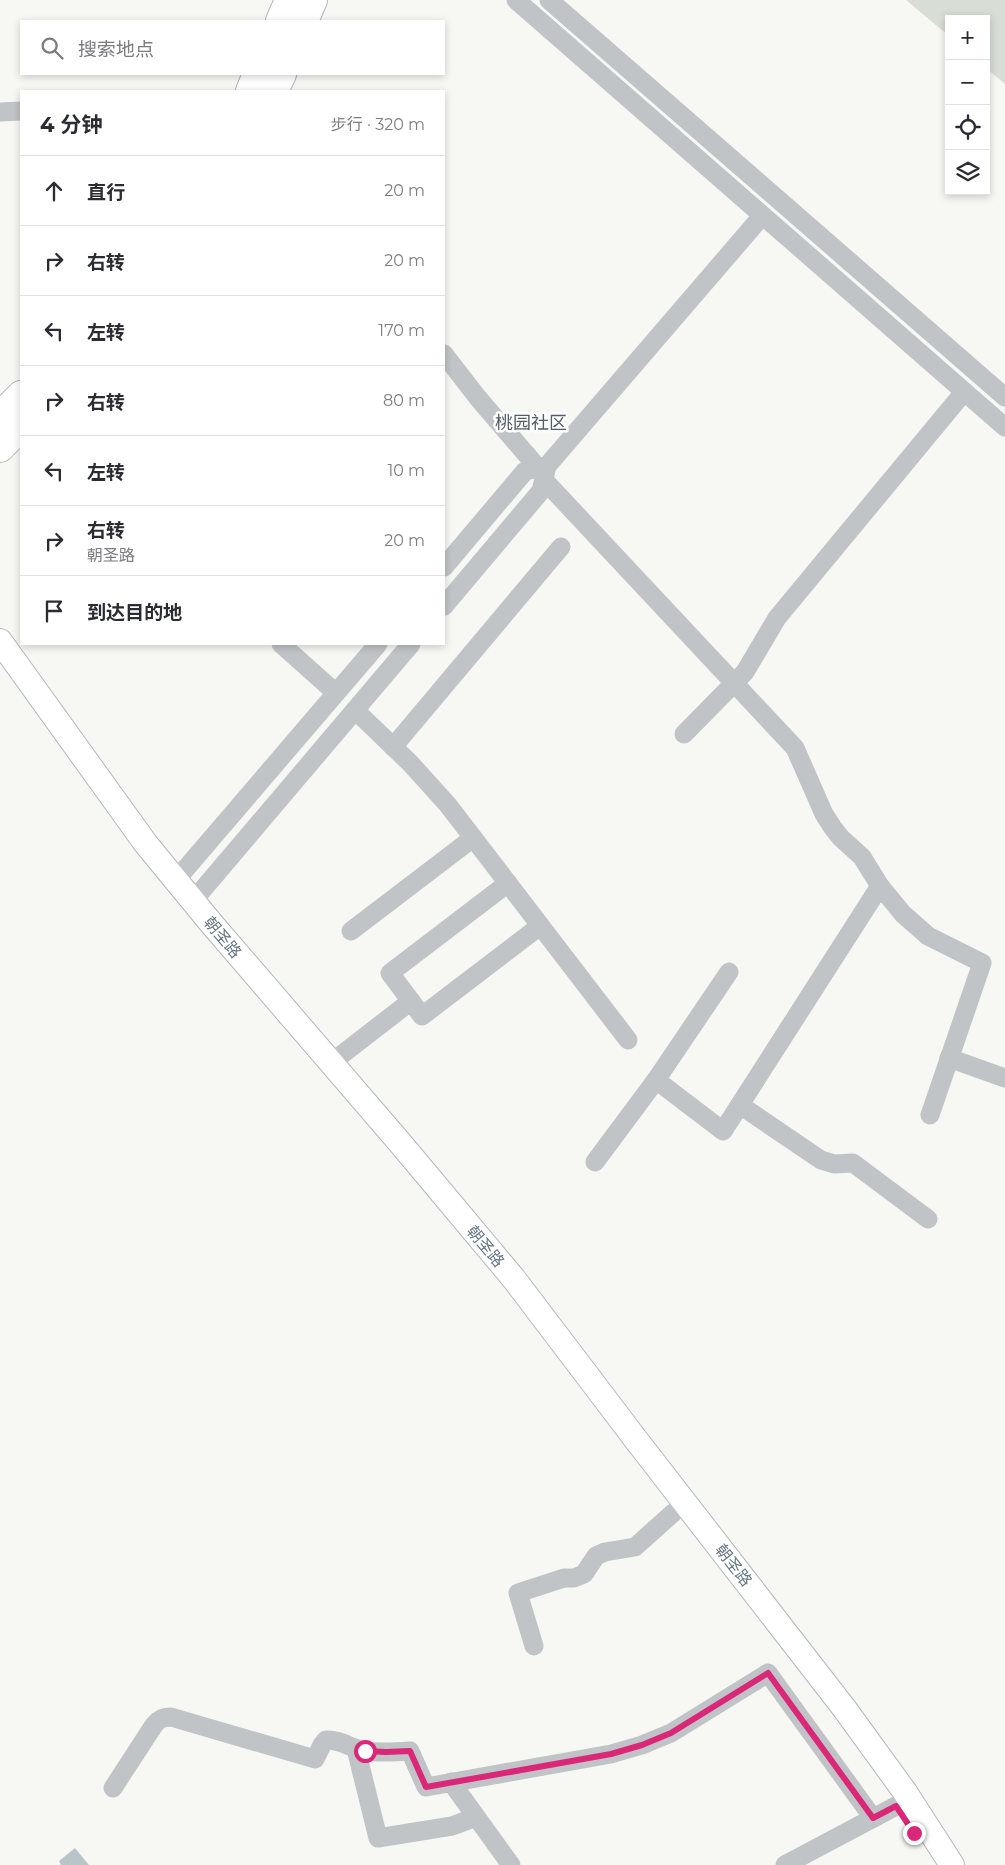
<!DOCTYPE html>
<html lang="zh">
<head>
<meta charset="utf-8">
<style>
	body { margin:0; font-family:Montserrat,"Noto Sans SC",sans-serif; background:#f2f2f3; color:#2b2b33 }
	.controls { position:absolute; right:15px; top:15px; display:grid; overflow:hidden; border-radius:0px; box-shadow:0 2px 8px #0003 }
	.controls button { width:45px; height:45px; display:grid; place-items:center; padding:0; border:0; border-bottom:1px solid #e1e1e2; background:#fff; color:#2b2b33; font:25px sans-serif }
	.stop { position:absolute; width:15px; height:15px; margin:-11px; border:4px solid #db2777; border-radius:50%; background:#fff }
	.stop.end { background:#db2777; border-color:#fff; box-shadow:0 1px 5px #0008 }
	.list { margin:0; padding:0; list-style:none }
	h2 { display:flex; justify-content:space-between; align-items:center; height:65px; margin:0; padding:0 20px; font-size:21px }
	h2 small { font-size:16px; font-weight:400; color:#7c7c81 }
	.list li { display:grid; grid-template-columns:32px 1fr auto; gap:15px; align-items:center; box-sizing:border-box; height:70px; padding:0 20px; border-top:1px solid #e1e1e2 }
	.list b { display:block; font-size:19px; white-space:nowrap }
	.list p { margin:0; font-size:16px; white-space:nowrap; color:#7c7c81 }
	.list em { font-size:16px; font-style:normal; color:#7c7c81 }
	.icon { flex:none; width:28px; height:28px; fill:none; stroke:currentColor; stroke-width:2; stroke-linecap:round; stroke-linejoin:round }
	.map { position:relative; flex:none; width:1005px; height:1865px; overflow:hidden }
	.search { position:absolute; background:#fff; box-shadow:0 2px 8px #0003; left:20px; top:20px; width:425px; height:55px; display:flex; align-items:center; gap:12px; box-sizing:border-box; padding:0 18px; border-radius:0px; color:#7c7c81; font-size:19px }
	.panel { position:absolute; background:#fff; box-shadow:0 2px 8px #0003; left:20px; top:90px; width:425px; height:555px; border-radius:0px }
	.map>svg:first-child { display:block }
	.green { fill:#d8ddd5 }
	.water { fill:#b9c4c8 }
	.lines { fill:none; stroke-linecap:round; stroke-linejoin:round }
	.major-casing { stroke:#b3b8bb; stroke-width:26 }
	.highway-casing { stroke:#b3b7ba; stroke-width:30 }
	.minor { stroke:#c0c4c7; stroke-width:19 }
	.major { stroke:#fff; stroke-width:24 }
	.highway { stroke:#fff; stroke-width:28 }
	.route { stroke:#db2777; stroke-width:6 }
	.labels { text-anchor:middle; stroke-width:5; stroke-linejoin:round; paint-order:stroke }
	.street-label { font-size:16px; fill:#667784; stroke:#fff }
	.neighbourhood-label { font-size:18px; fill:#546069; stroke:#fff }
</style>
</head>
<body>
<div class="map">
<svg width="1005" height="1865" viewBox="0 0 1005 1865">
	<rect width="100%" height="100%" fill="#f7f7f4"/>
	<polygon class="green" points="906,0 1005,0 1005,84 986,68 986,19 949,19 949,36"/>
	<polygon class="water" points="75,1848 89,1865 61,1865 59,1861"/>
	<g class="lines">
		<defs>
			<polyline id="major" points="0,641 146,844 211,923 401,1144 514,1279 637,1441 844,1708 905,1792 952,1865"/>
			<g id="highway">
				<polyline points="280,21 289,0"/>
				<polyline points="304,21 313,0"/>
				<polyline points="250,91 257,74"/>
				<polyline points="274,91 282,74"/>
				<polyline points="0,416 21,395"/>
				<polyline points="0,448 21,427"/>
			</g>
		</defs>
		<use href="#major" class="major-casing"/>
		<use href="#highway" class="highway-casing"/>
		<g class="minor">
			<polyline points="516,0 1005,427"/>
			<polyline points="549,0 1005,397"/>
			<polyline points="0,112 21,111"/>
			<polyline points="444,354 478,398 538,468"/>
			<polyline points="544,480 795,748 824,814 833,828 841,838 862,857 880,886 903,914 928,936 982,963 930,1115"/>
			<polyline points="444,567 525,471 547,466"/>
			<polyline points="444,606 541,491 547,466 762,216"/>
			<polyline points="281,644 336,693"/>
			<polyline points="355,710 410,763 448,805 628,1040"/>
			<polyline points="684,734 745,672 777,618 964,392"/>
			<polyline points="393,747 561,547"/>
			<polyline points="176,880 378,644"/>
			<polyline points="508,883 390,973 422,1016 540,926"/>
			<polyline points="193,901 411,644"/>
			<polyline points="351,931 473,838"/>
			<polyline points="949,1058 1005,1078"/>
			<polyline points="331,1063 411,1001"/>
			<polyline points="656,1080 723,1131 880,886"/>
			<polyline points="740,1105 821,1160 834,1164 853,1163 928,1219"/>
			<polyline points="595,1162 656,1080 729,972"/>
			<polyline points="534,1646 518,1593 564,1578 574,1578 584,1574 596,1556 605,1552 635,1547 673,1513"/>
			<polyline points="356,1749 378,1838 452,1826 476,1817"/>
			<polyline points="451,1782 511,1865"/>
			<path d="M 113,1788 L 154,1725 C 159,1719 163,1717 171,1717 L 315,1759 L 322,1745 L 326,1740 C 340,1739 352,1749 365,1751 C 380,1753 395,1752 410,1751 L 426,1787 L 611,1754 L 642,1745 L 671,1733 L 768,1673 L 873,1818"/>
			<polyline points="785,1865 896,1806"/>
		</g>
		<use href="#major" class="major"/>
		<use href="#highway" class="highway"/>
	</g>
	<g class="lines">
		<polyline class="route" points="365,1751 386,1752 410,1751 426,1787 611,1754 642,1745 671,1733 768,1673 873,1818 896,1806 914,1833"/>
	</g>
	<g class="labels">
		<g class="street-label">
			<text transform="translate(223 937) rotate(50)" y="6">朝圣路</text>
			<text transform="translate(486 1246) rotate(50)" y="6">朝圣路</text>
			<text transform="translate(734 1565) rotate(52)" y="6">朝圣路</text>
		</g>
		<g class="neighbourhood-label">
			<text x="531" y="429">桃园社区</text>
		</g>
	</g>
</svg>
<div class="controls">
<button>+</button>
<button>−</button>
<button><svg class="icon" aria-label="locate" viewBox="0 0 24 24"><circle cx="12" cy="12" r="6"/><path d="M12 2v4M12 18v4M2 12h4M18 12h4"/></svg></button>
<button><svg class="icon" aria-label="layers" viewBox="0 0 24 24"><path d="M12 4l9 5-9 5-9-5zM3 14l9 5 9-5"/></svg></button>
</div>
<div class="stop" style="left:365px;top:1751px"></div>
<div class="stop end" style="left:914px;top:1833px"></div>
<div class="search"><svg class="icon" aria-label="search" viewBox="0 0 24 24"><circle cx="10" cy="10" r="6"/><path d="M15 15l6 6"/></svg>搜索地点</div>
<section class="panel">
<h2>4 分钟<small>步行 · 320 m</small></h2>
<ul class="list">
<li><svg class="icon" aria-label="ahead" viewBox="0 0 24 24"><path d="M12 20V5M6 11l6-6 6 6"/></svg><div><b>直行</b></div><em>20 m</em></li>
<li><svg class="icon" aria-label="right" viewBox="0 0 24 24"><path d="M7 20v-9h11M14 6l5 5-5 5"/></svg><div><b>右转</b></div><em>20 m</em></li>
<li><svg class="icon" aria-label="left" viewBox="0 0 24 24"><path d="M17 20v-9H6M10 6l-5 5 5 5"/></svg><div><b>左转</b></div><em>170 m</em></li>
<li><svg class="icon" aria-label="right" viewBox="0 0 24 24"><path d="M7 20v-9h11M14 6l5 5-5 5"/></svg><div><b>右转</b></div><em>80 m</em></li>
<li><svg class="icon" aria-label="left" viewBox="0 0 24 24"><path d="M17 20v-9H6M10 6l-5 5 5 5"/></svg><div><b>左转</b></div><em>10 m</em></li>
<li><svg class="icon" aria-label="right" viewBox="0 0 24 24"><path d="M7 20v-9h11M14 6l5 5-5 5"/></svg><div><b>右转</b><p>朝圣路</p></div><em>20 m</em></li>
<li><svg class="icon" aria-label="arrive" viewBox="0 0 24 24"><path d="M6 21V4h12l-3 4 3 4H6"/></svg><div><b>到达目的地</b></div></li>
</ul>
</section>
</div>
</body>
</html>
